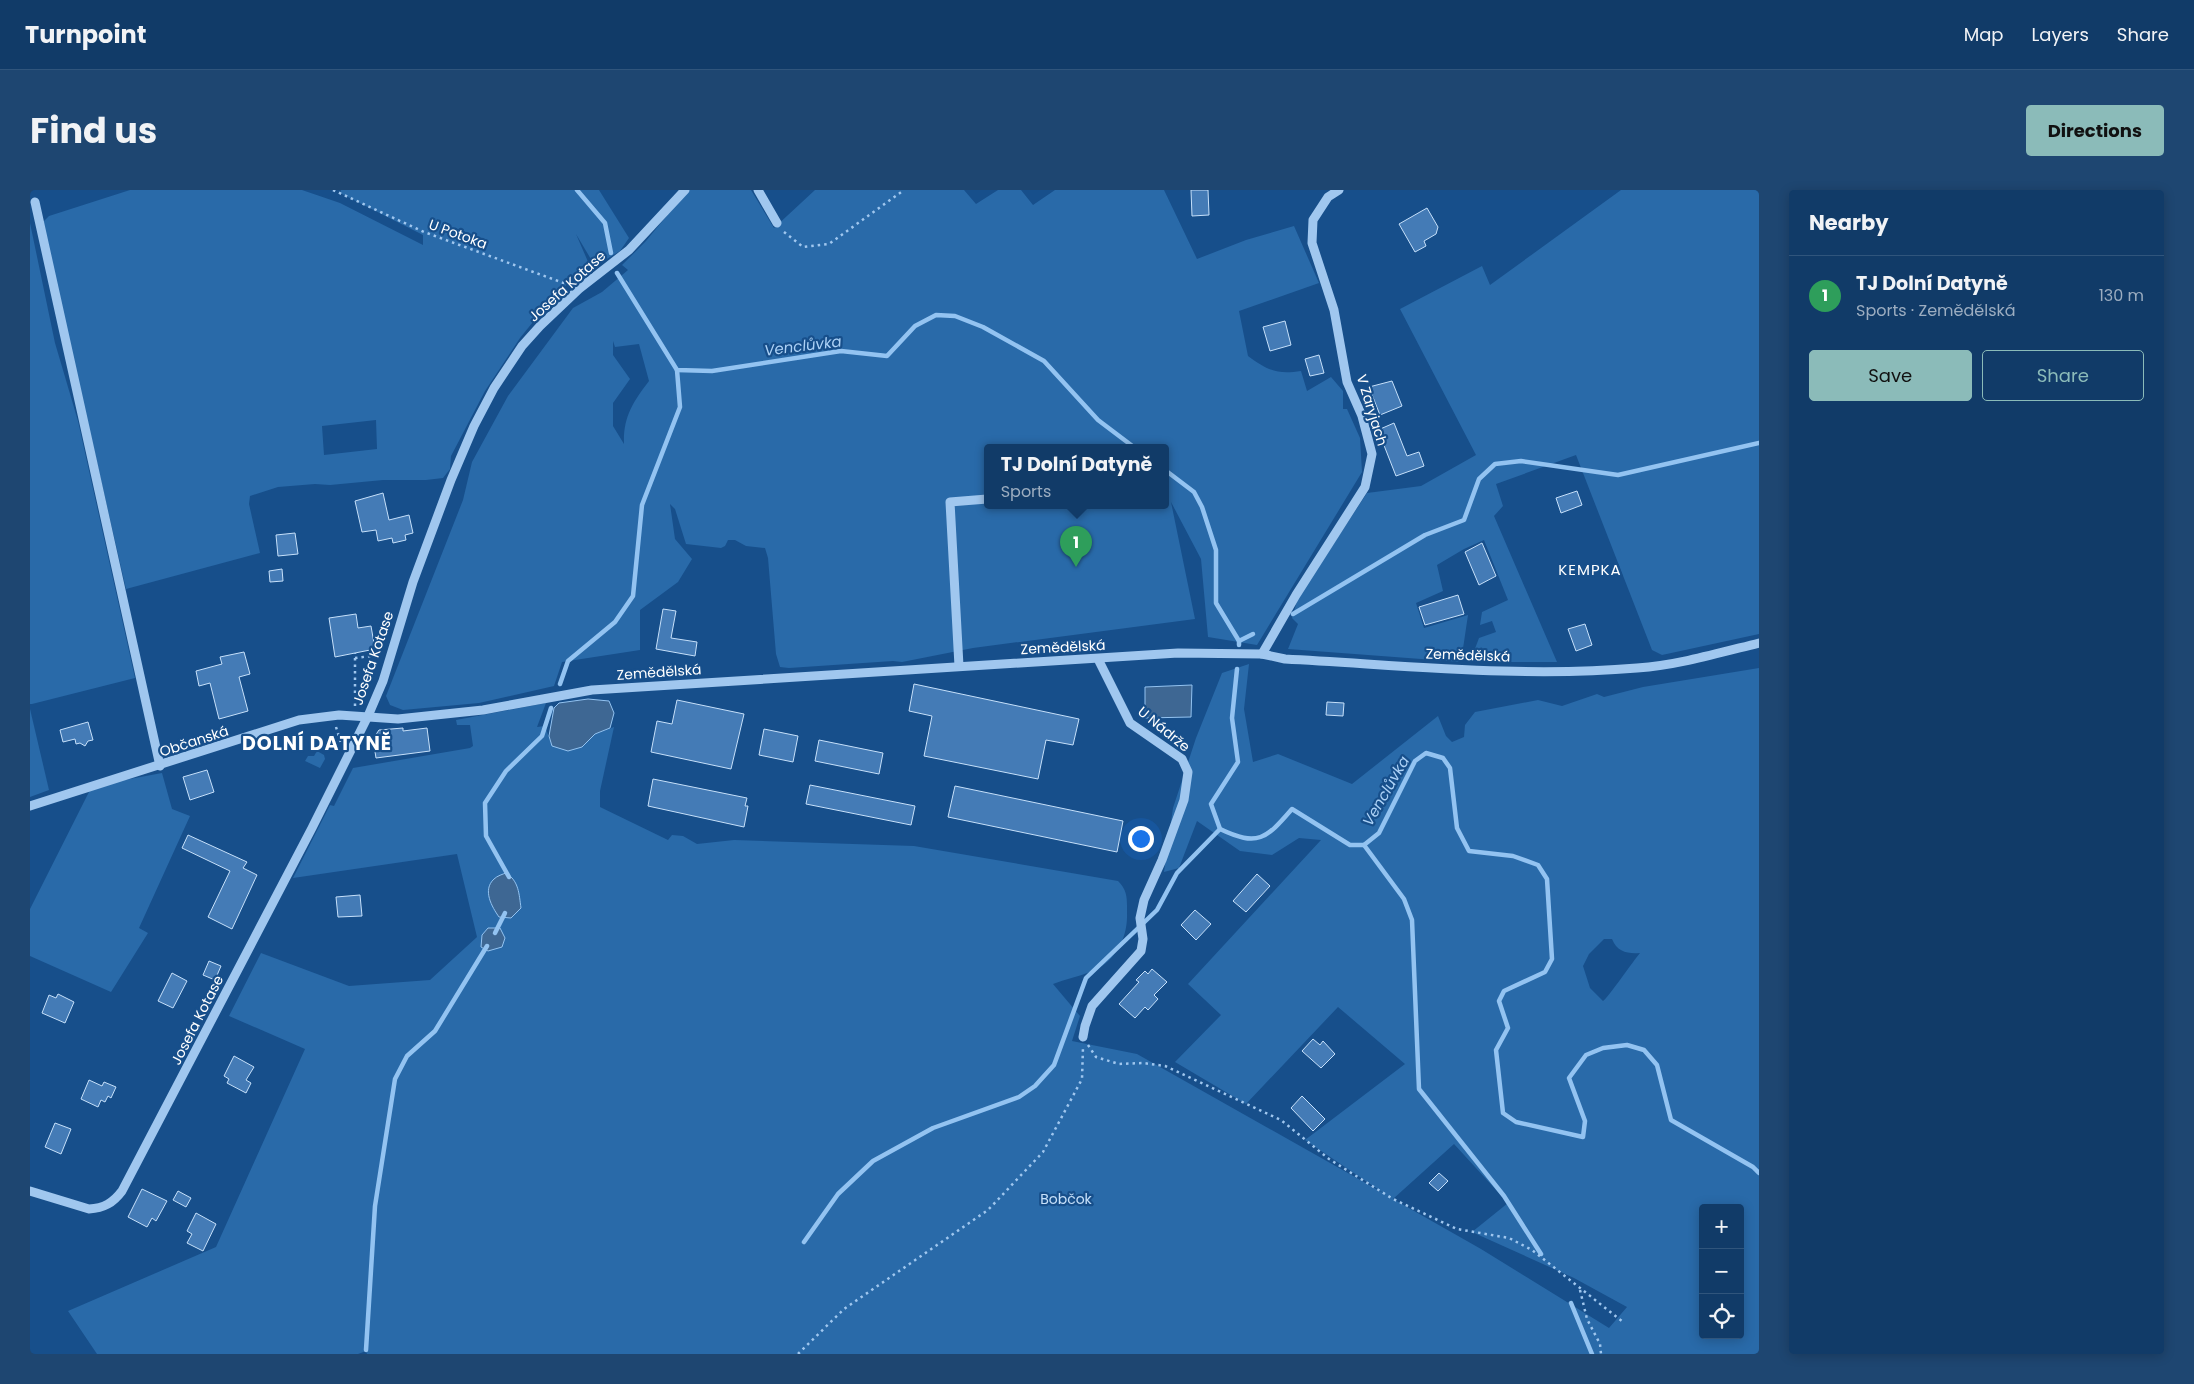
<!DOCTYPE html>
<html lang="en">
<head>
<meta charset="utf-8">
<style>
	body { margin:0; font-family:Poppins,sans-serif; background:#1e4671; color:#f1f3f6 }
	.controls { position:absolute; right:15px; bottom:15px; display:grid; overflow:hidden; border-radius:5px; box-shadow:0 2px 12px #0003 }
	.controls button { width:45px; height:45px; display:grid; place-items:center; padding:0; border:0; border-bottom:1px solid #30557c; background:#113b68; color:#f1f3f6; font:25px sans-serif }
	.you { position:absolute; left:1110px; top:648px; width:18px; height:18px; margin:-12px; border:4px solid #fff; border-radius:50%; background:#1a73e8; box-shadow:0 0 0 8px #1a73e833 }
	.badge { display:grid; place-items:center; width:32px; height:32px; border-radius:50%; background:#8bbbb9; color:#fff; font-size:16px; font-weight:700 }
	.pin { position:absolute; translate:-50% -41px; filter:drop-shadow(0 1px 2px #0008) }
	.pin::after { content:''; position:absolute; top:26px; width:18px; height:15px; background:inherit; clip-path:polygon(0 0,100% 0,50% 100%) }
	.popup { position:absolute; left:954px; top:254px; width:185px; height:65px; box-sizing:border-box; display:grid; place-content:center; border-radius:5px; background:#113b68; filter:drop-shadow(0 1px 4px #0005); font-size:16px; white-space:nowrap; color:#9cadc0 }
	.popup b { font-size:19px; color:#f1f3f6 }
	.popup::after { content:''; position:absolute; left:50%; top:100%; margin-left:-10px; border:10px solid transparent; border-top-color:#113b68 }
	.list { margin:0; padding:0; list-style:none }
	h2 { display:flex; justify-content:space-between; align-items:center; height:65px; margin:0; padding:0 20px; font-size:21px }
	h2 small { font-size:16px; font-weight:400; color:#9cadc0 }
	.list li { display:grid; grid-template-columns:32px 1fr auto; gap:15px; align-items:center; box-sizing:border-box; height:80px; padding:0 20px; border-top:1px solid #30557c }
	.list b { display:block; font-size:19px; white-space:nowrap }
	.list p { margin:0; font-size:16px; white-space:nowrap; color:#9cadc0 }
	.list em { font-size:16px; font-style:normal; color:#9cadc0 }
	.actions { display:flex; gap:10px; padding:15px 20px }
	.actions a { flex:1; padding:11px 0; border:1px solid #8bbbb9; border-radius:5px; text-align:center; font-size:18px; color:#8bbbb9 }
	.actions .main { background:#8bbbb9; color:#111 }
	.icon { flex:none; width:28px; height:28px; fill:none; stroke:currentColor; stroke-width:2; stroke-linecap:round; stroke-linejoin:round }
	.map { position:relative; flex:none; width:1729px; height:1164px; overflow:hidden; border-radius:5px }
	header { display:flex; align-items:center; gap:30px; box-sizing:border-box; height:70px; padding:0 25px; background:#113b68; border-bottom:1px solid #30557c }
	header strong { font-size:24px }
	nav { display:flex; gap:28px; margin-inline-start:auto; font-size:18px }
	.intro { display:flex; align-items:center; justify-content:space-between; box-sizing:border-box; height:120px; padding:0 30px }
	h1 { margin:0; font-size:35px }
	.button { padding:12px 22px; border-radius:5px; background:#8bbbb9; color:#111; font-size:18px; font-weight:700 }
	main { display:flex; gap:30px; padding:0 30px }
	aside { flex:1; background:#113b68; border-radius:5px; box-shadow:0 2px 12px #0003 }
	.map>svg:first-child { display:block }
	.green { fill:#296aa9; fill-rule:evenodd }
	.water { fill:#3e6793; stroke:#93c3f1 }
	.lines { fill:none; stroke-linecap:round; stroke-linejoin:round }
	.stream { stroke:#93c3f1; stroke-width:4.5 }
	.building { fill:#447bb6; stroke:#c6e0fa }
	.path { stroke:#a0c7ef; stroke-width:2.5; stroke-dasharray:2.5 4; stroke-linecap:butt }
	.minor { stroke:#a0c7ef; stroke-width:9 }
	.labels { text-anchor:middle; stroke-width:4.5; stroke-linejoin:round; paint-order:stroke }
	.street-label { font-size:14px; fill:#fff; stroke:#174f8b }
	.park-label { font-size:14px; fill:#c6e0fa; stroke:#174f8b }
	.water-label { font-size:15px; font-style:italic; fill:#acd1f6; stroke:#174f8b }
	.neighbourhood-label { font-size:15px; letter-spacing:1px; fill:#fff; stroke:#174f8b }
	.district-label { font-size:19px; font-weight:bold; letter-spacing:1px; fill:#fff; stroke:#174f8b }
</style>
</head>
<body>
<header>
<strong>Turnpoint</strong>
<nav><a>Map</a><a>Layers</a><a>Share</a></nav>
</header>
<div class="intro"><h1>Find us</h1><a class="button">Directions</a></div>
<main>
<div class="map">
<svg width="1729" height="1164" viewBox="0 0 1729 1164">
	<rect width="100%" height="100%" fill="#174f8b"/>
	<g class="green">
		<path d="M 100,0 L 272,0 L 310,13 L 393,55 L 393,45 L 310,3 L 311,0 L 569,0 L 599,48 L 590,61 L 565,76 L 546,44 L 559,74 L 551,85 L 528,101 L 490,148 L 455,201 L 421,266 L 420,279 L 413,288 L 396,290 L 353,290 L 300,295 L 285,294 L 248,297 L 220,306 L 219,314 L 230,363 L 96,399 L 12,33 L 19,26 ZM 346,230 L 347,259 L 294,265 L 292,236 Z"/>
		<path d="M 658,0 L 721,0 L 744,38 L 785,0 L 934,0 L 946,14 L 968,0 L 991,0 L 1003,15 L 1025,0 L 1134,0 L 1167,69 L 1216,50 L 1264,36 L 1289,93 L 1209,121 L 1218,166 C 1237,180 1247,185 1271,181 L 1277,201 L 1301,187 L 1313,201 L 1313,219 L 1317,219 L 1330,248 L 1332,282 L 1227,455 L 1178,447 L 1171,369 L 1141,312 L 1165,429 L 943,458 L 872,472 L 863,471 L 759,478 L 750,477 L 746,464 L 738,368 L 735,358 L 716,356 L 705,350 L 698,350 L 695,356 L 691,358 L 656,354 L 645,319 L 640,314 L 645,349 L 662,369 L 648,392 L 610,420 L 610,460 L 532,472 L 524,496 L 449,513 L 373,520 L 360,515 L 356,506 L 433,310 L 442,272 L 478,206 L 543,118 L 572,102 L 598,80 L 592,75 L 616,51 ZM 583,151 L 585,157 L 609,154 L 619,191 C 603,212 593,227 594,254 L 583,236 L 583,213 L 600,189 L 583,165 ZM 957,258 L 1135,258 L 1135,316 L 957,316 Z"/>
		<polygon points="1591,0 1729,0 1729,444 1632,465 1622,460 1546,265 1466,294 1473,316 1464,326 1527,472 1440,472 1449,448 1466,442 1462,431 1450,435 1452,422 1478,410 1454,350 1434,359 1407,375 1413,401 1386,413 1394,438 1438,425 1431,472 1258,459 1268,434 1262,428 1268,408 1337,303 1391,296 1446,265 1370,119 1452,76 1460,95"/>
		<polygon points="0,33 25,153 48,231 105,488 2,514 0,514"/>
		<path d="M 1219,474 L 1214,519 L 1223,572 L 1248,564 L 1322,594 L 1408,526 L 1416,546 L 1422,552 L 1434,547 L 1435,535 L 1445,522 L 1508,510 L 1532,516 L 1567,504 L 1574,507 L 1613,497 L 1729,478 L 1729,1164 L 337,1164 L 336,1161 L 328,1164 L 67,1164 L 38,1121 L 186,1057 L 275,859 L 199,826 L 231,763 L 319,796 L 400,790 L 447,747 L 427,664 L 263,688 L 300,615 L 304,616 L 323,578 L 440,558 L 443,556 L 440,535 L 427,535 L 426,530 L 516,513 L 507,537 L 515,536 L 522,556 L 552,557 L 565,544 L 584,537 L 570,601 L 570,617 L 638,650 L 642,645 L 653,646 L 667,654 L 704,650 L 884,656 L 1088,691 C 1098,701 1097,709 1097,723 C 1098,748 1085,773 1060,782 C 1048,787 1035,789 1023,794 L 1050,826 L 1042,851 L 1107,864 L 1355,1004 L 1275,950 L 1375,874 L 1308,817 L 1216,914 L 1145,872 L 1191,825 L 1158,794 L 1291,650 L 1269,648 L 1242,665 L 1210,661 L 1167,631 L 1149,678 L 1134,682 L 1143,618 L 1166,548 L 1192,483 ZM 1574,749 L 1582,749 C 1587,762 1598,764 1610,763 C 1604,770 1577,809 1573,811 L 1560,798 L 1553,776 L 1559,764 ZM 1424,954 L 1478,1013 L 1442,1042 L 1544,1088 L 1597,1117 L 1579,1138 L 1451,1059 L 1363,1009 ZM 1673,1018 L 1710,1018 L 1710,1145 L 1673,1145 Z"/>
		<polygon points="0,519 19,600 0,607"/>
		<polygon points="287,561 294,565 295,569 290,578 275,571 278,566 284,566"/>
		<polygon points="132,583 142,619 160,626 109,738 118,743 81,802 0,766 0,719 62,596"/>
	</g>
	<g class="water">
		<polygon points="1162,495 1161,527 1115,528 1115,497"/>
		<polygon points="558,509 579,511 584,523 580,538 565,544 552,557 538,561 522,556 519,546 524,518 529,513"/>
		<path d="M 476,683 C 489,691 489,704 491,718 L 481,728 L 469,727 C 462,717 452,700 464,689 C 467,686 473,684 476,683 Z"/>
		<polygon points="458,738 470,738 475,748 472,757 458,761 451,757 452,745"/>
	</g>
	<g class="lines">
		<g class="stream">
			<polyline points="547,0 575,33 581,63"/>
			<polyline points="587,83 647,180 682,181 811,161 857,166 885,136 906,125 925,126 953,137 1014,171 1068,230 1105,258"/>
			<polyline points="1135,280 1164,302 1172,317 1186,360 1186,413 1209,451 1209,455"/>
			<polyline points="1263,424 1395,345 1434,330 1449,289 1465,274 1491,271 1588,285 1729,253"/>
			<polyline points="1209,451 1223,444"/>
			<path d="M 1207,479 L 1202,528 L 1208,572 L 1181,614 L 1190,639 C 1228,657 1236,649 1262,619 L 1320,655 L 1334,655 L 1349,643 L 1385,571 L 1396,563 L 1413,568 L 1420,578 L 1427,638 L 1439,661 L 1483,666 L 1508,675 L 1517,689 L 1522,769 L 1515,782 L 1474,801 L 1469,811 L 1478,838 L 1466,860 L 1473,923 L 1486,932 L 1553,947 L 1555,931 L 1539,888 L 1556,865 L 1573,858 L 1597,855 L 1614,860 L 1627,875 L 1641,930 L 1723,977 L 1729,983"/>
			<polyline points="530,494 538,471 585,432 603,406 612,315 650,217 647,180"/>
			<polyline points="1334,655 1374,709 1382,730 1389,899 1474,1006 1511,1064"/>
			<polyline points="479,687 456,646 455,613 476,581 512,546 521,518"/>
			<polyline points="465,743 475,723"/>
			<polyline points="774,1052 808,1004 843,971 903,938 989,907 1005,896 1024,875 1056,788 1127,720 1147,683 1190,639"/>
			<polyline points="1541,1113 1562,1164"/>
			<polyline points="336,1160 345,1016 365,889 377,866 405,841 457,756"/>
		</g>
	</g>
	<g class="building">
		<polygon points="1161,0 1178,0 1179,25 1162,26"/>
		<polygon points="1397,18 1408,37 1406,44 1394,51 1396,56 1385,62 1369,34"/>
		<polygon points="1255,131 1261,155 1240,161 1233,137"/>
		<polygon points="1289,165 1294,183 1280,186 1275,169"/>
		<polygon points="1362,191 1372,216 1350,225 1339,197"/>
		<polygon points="1364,233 1377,266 1389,262 1394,276 1366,286 1348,240"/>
		<polygon points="1547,301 1552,315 1531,323 1526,308"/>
		<polygon points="353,303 359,330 379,325 383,343 375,345 376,350 363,353 362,348 348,351 346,340 332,342 325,311"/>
		<polygon points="265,343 268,364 248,366 246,345"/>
		<polygon points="1452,353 1466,386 1449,395 1435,362"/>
		<polygon points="252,379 253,391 240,392 239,381"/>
		<polygon points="1428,405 1434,424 1395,435 1389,417"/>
		<polygon points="633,419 646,421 641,448 667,452 665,466 626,459"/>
		<polygon points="326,424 328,438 341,436 345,459 305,467 299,428"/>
		<polygon points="1555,434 1562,455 1546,461 1538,439"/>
		<polygon points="214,462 220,484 209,487 218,521 189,529 180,493 169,496 166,481 192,474 190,467"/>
		<polygon points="884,494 1049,529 1043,555 1016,550 1008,589 894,566 902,526 879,521"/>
		<polygon points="647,510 714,524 701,579 621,562 627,531 642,534"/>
		<polygon points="1297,512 1314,513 1313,526 1296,525"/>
		<polygon points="58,532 63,550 58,551 55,556 50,553 46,554 45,549 33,552 30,540"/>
		<polygon points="373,538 373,541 397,538 400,561 346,568 343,549 349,540"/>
		<polygon points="734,539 768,546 763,572 729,565"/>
		<polygon points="789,550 853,563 849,584 785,571"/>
		<polygon points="177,580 184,602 160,610 153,587"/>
		<polygon points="623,589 717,608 715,616 718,616 714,637 618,616"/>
		<polygon points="780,595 885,616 881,635 776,614"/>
		<polygon points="925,596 1093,631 1087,662 918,627"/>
		<polygon points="158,645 217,672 213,678 227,685 202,739 178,727 200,681 152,658"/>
		<polygon points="1227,684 1240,696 1216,722 1203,711"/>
		<polygon points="330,705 332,726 308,727 306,707"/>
		<polygon points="1165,720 1181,734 1166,750 1151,735"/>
		<polygon points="179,771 191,776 185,790 173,785"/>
		<polygon points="1122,779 1137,792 1124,805 1128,809 1118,820 1115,817 1105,828 1089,814 1109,792 1106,790 1115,781 1118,784"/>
		<polygon points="142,783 157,791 143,818 128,811"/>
		<polygon points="28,804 44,812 35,833 12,823 19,805 26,808"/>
		<polygon points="1283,849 1290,855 1293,851 1305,864 1291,878 1272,861"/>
		<polygon points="204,866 224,877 216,890 221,893 216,903 197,893 199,889 194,886"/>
		<polygon points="59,890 72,896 74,892 86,897 81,908 78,906 75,912 71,910 68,917 51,909"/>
		<polygon points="1272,906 1295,929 1283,941 1261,918"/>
		<polygon points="25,933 41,939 31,964 15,957"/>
		<polygon points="1409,983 1418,991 1408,1001 1399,993"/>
		<polygon points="112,999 137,1011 126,1031 122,1028 117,1037 98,1027"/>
		<polygon points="148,1001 161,1008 156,1017 143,1010"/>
		<polygon points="166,1023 186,1034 173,1061 157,1053 162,1044 157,1041"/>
	</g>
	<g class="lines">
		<g class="path">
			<polyline points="303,0 394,42 539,95"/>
			<polyline points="754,42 773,57 799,54 874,0"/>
			<polyline points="325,468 349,465"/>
			<polyline points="325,516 325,463"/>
			<polyline points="306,537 311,553"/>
			<polyline points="1058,855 1066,867 1089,874 1113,873 1135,876 1251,930 1299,969 1363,1009 1427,1039 1479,1048 1502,1060 1593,1132"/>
			<polyline points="1550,1100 1557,1129 1570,1154 1571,1164"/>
			<polyline points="768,1164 814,1119 958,1020 1013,962 1052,889 1053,857"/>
		</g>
		<g class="minor">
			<polyline points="728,0 747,33"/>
			<polyline points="5,12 130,576"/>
			<polyline points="1232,464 1266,405 1335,297 1342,264 1332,226 1317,192 1304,120 1282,53 1283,30 1298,7 1309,0"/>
			<polyline points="929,476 920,312 957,309"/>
			<path d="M 0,616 L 269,530 L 309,525 L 368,529 L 453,520 L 562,500 L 1148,463 L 1232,464 L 1255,469 C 1372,475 1490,488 1607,478 C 1648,475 1689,463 1729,453"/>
			<polyline points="1053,847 1055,836 1062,816 1111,761 1113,749 1110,728 1114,710 1132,670 1154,610 1158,582 1152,569 1100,533 1068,469"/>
			<path d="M 0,1001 L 59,1019 C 74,1018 83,1013 92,1001 L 282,638 L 338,526 L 353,491 L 383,392 L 421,290 L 444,236 L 464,198 L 492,156 L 510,136 L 549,99 L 599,60 L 655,0"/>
		</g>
	</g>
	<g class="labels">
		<g class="street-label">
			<text transform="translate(428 44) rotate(20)" y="5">U Potoka</text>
			<text transform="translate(537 96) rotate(-42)" y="5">Josefa Kotase</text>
			<text transform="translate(1342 220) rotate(73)" y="5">V Zaryjach</text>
			<text transform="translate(1033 457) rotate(-3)" y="5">Zemědělská</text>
			<text transform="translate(1438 465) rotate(2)" y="5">Zemědělská</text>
			<text transform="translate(343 468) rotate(-71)" y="5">Josefa Kotase</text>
			<text transform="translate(629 482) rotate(-4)" y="5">Zemědělská</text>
			<text transform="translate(1134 539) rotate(39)" y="5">U Nádrže</text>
			<text transform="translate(164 551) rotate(-18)" y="5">Občanská</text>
			<text transform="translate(167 830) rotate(-63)" y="5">Josefa Kotase</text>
		</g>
		<g class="park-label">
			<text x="1036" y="1014">Bobčok</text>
		</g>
		<g class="water-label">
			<text transform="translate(773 156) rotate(-7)" y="5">Venclůvka</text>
			<text transform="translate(1356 601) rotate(-60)" y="5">Venclůvka</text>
		</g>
		<g class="neighbourhood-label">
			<text x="1560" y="385">KEMPKA</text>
		</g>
		<g class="district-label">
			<text x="287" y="560">DOLNÍ DATYNĚ</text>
		</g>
	</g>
</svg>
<div class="controls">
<button>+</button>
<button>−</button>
<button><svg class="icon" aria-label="locate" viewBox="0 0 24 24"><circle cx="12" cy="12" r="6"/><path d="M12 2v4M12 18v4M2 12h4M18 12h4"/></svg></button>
</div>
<div class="you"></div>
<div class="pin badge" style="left:1046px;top:377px;background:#2e9e5b">1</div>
<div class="popup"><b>TJ Dolní Datyně</b>Sports</div>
</div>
<aside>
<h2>Nearby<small></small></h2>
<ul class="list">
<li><span class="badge" style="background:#2e9e5b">1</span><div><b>TJ Dolní Datyně</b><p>Sports · Zemědělská</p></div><em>130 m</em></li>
</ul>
<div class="actions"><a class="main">Save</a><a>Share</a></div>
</aside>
</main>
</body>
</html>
